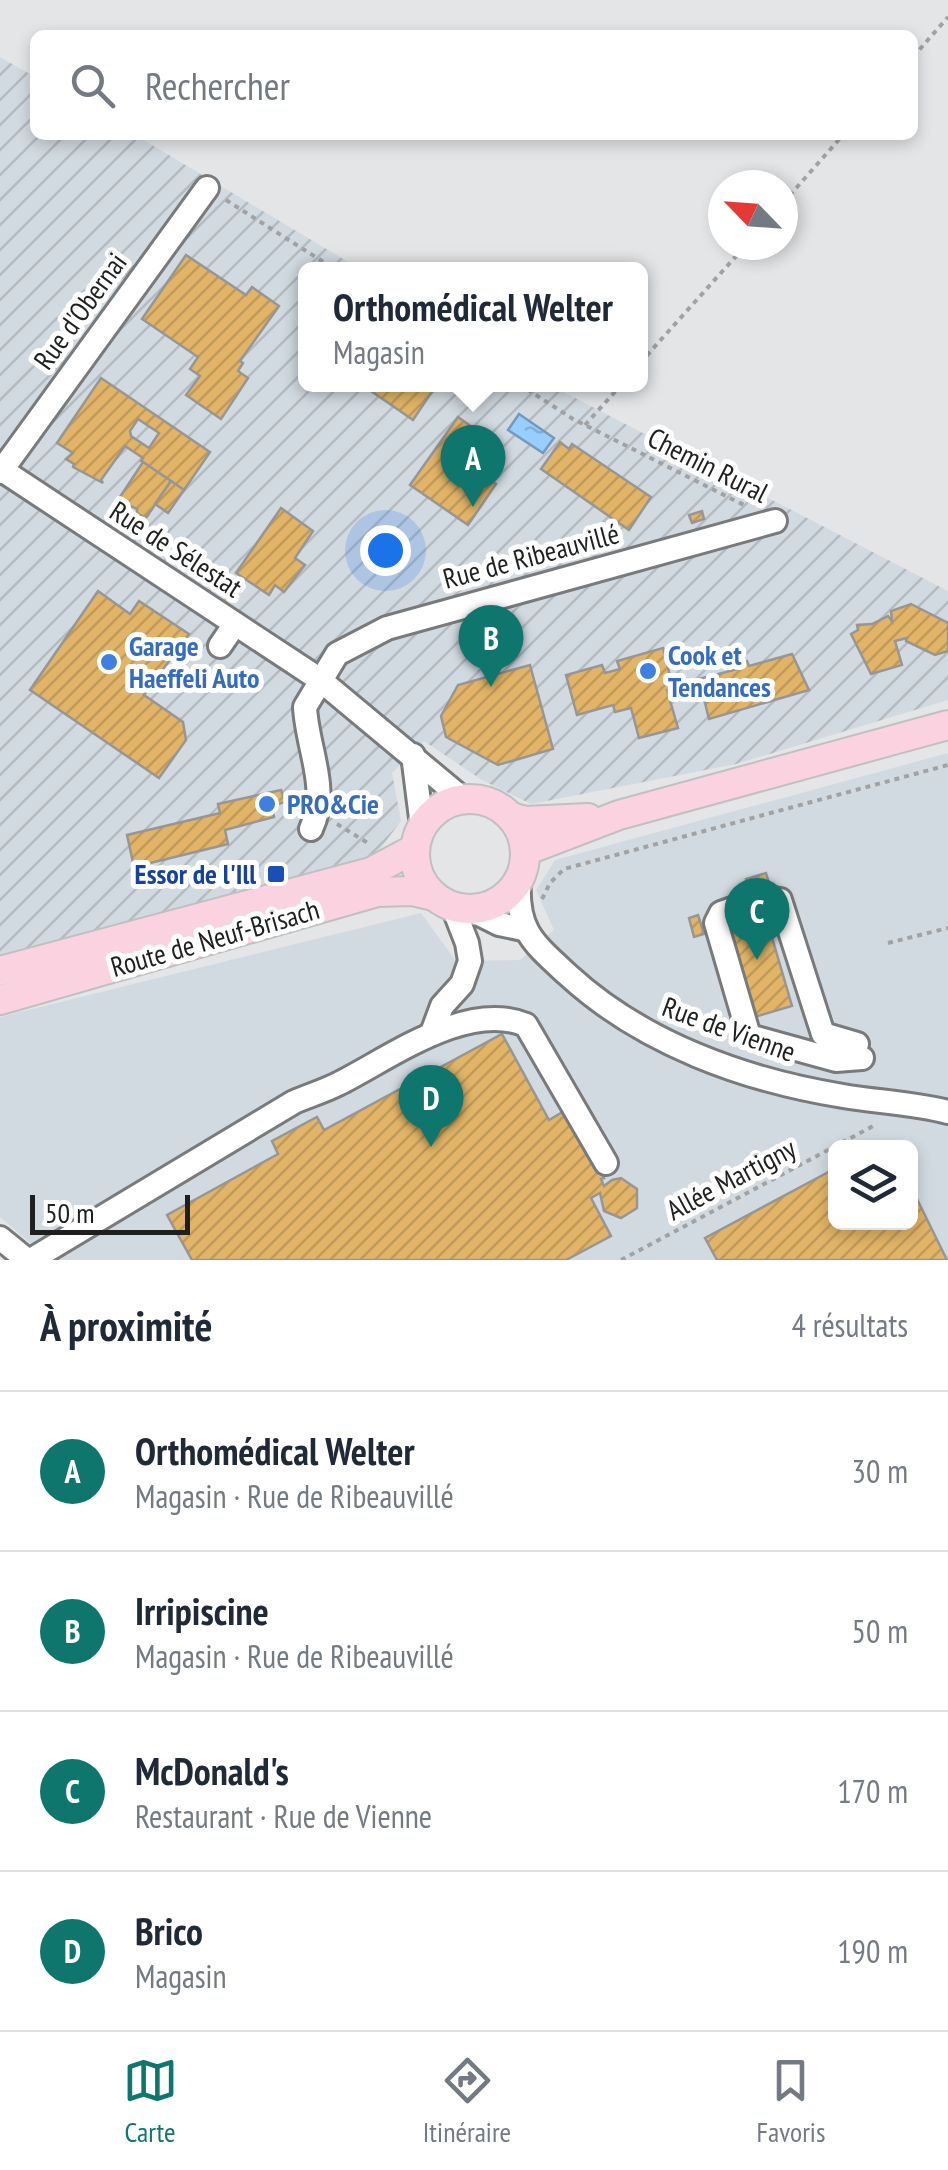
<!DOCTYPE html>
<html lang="fr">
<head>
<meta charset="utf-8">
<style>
	body { margin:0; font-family:"PT Sans Narrow",sans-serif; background:#f2f2f3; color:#1f2937 }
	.controls { position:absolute; right:30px; bottom:30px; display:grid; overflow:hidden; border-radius:15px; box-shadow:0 5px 15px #0003 }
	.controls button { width:90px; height:90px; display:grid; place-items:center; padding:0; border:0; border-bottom:2px solid #e0e1e3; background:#fff; color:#1f2937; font:50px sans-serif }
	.compass { position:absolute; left:708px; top:170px; width:90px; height:90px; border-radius:50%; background:#fff; box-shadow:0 5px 15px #0003; rotate:295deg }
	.scale { position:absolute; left:30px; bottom:25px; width:160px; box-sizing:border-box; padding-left:10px; border:5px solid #1e1f1f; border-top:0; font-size:28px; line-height:35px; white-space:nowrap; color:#1e1f1f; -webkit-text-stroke:8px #fff; paint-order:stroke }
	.you { position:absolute; left:385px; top:550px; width:35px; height:35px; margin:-25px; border:8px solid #fff; border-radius:50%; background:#1a73e8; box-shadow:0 0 0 15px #1a73e833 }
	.badge { display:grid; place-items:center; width:65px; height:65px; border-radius:50%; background:#0f766e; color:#fff; font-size:32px; font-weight:700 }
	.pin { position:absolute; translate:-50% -82px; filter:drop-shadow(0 2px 5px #0008) }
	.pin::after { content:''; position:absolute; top:52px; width:35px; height:30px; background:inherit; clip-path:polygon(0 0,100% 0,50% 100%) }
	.popup { position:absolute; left:298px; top:262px; width:350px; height:130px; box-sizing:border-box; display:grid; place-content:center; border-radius:15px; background:#fff; filter:drop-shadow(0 2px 8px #0005); font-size:32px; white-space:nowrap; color:#747a83 }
	.popup b { font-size:38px; color:#1f2937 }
	.popup::after { content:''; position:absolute; left:50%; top:100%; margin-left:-20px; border:20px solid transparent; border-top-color:#fff }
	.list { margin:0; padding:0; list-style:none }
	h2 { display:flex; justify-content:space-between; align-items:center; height:130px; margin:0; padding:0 40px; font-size:42px }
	h2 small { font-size:32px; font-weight:400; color:#747a83 }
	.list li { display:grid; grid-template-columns:65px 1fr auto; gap:30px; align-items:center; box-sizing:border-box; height:160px; padding:0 40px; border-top:2px solid #e0e1e3 }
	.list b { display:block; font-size:38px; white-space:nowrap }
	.list p { margin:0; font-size:32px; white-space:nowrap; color:#747a83 }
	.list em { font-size:32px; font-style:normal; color:#747a83 }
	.icon { flex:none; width:55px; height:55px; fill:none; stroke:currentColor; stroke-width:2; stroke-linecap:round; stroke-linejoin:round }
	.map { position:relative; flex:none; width:948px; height:1260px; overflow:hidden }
	.search { position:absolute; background:#fff; box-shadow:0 5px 15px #0003; left:30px; right:30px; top:30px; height:110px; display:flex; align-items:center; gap:25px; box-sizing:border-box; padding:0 35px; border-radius:15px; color:#747a83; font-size:38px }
	.sheet { height:770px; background:#fff }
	nav { display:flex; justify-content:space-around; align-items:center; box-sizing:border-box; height:140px; border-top:2px solid #e0e1e3; background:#fff; font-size:28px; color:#747a83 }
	nav a { display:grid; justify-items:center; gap:5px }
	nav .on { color:#0f766e }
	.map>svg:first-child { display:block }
	.built { fill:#d2dae1; fill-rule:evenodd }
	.industrial { fill:url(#industrial-furrows) }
	.water { fill:url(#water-ripples); stroke:#739aba; stroke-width:2.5 }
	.building { fill:url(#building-hatch); stroke:#979694; stroke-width:2.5; fill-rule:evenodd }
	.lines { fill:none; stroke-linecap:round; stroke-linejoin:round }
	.minor-casing { stroke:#787a7b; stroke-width:28 }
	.major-casing { stroke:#c0c0c0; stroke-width:32 }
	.path { stroke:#a1a2a4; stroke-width:4; stroke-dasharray:5 5; stroke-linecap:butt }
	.minor { stroke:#fff; stroke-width:22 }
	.major { stroke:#fbd3e0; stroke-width:28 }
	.shop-dot { fill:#3f7fe0; stroke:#fff; stroke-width:4 }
	.transit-dot { fill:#1a4fb4; stroke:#fff; stroke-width:4 }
	.labels { text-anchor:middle; stroke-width:10; stroke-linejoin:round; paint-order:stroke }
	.street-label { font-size:28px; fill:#1e1f1f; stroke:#fff }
	.shop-label { font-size:28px; font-weight:bold; fill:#366cbe; stroke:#fff; text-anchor:start }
	.transit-label { font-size:28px; font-weight:bold; fill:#164399; stroke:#fff; text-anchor:end }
</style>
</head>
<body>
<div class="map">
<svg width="948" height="1260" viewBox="0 0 948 1260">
	<defs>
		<pattern id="industrial-furrows" width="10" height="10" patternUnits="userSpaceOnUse" patternTransform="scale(2.5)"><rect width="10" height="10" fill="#d2dae1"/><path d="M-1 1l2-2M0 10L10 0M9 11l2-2" fill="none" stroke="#b4bbc1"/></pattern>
		<pattern id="water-ripples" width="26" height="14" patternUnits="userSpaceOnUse" patternTransform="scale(2.5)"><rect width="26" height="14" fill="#97cefc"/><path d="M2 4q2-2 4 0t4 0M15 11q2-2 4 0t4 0" fill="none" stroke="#82b0d8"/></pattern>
		<pattern id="building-hatch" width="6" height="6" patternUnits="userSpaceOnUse" patternTransform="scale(2.5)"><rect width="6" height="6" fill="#e1b467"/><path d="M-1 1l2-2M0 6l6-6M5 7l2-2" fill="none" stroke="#c19a59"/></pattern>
	</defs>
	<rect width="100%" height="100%" fill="#e3e5e7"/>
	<path class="built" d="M 948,753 L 948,1260 L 50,1260 L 0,1217 L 0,1017 L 421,913 L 456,961 L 520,960 L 554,930 L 536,890 L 555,860 ZM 836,1148 L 910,1148 L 910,1222 L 836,1222 Z"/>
	<polygon class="industrial" points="0,57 35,77 35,135 135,135 360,269 306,270 306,384 550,385 948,591 948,700 736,764 531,804 482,780 424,741 392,773 401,821 374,857 0,957"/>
	<polygon class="water" points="519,414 554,438 543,453 508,430"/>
	<g class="building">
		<polygon points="186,255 246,295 252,287 279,306 240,361 243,363 238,371 248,378 221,419 186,395 200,376 190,369 198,357 142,319"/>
		<path d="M 101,378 L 210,452 L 184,490 L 141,461 L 143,458 L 125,446 L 101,480 L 103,483 L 73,467 L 74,464 L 66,459 L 73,453 L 57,443 ZM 138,419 L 159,433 L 149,448 L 131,436 L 130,431 Z"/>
		<polygon points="361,384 437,384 413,420"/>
		<polygon points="458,417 500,447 485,478 496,484 468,525 410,485"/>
		<polygon points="560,442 569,449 572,444 651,497 629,530 541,469"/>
		<polygon points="143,462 171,481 146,518 137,513 137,509 118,500"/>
		<polygon points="171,481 184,490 168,513 155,504"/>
		<polygon points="281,508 313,531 295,558 305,565 284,592 275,585 269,595 236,573"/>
		<polygon points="702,511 704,519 692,523 689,515"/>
		<polygon points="98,591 130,614 139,601 189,634 144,695 183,722 186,740 159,778 30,690"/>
		<polygon points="911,604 948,623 948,651 935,655 906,641 907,638 895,641 902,665 871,674 851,634 858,630 857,625 872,624 888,616 892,621 891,611"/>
		<polygon points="663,648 673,688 667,690 678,728 639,738 631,708 615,712 613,705 577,715 566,675 602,665 605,673 620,669 617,661"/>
		<polygon points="792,654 809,690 709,719 699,679 738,669 736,664 747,661 749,666"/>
		<polygon points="530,665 553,749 498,765 446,737 441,716 458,685"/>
		<polygon points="281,790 285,802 272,806 274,817 225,830 228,844 134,867 127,835 220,813 218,804"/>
		<polygon points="766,873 770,886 749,892 746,879"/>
		<polygon points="764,910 792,1006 751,1018 724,921"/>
		<polygon points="698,915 704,934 694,937 689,918"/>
		<polygon points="502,1034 549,1120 566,1110 604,1178 601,1179 604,1186 612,1180 621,1178 637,1189 637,1208 621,1218 604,1211 600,1193 591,1198 611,1236 566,1260 192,1260 167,1215 278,1154 272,1141 317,1117 324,1130"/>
		<polygon points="836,1168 836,1222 910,1222 910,1199 916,1197 947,1260 717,1260 705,1238"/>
	</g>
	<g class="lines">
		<defs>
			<g id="minor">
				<polyline points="2,470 207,188"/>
				<polyline points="0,472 2,470 319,679 463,799"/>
				<polyline points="220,646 235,624"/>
				<polyline points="413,755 422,826"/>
				<path d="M 311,829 C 330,788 307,749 305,707 L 337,654 L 387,628 L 775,521"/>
				<path d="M 519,879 C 516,930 532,942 568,975 C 642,1043 744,1080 843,1096 C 878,1102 913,1103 948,1112"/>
				<polyline points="469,909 499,924 523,929"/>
				<polyline points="432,1033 442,1006 462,984 470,961 467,943 453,907"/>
				<polyline points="857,1044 823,1034 780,900 763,898 721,913 716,923 749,1036 836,1060 862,1058"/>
				<polyline points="0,1238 27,1260"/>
				<path d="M 31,1260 L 294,1102 C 308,1096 324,1091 338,1084 C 390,1058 467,1000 526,1025 L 606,1163"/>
			</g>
			<g id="major">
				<circle cx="470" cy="854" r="55"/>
				<polyline points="511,817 525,821 588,818"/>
				<polyline points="525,851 619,815 948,725"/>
				<polyline points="0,971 371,872 414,849"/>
				<polyline points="0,1000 377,892 412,891 433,896"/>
			</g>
		</defs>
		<use href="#minor" class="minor-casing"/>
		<use href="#major" class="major-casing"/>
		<g class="path">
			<polyline points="913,57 948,17"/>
			<polyline points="226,200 336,270"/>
			<polyline points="783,203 843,135"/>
			<polyline points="640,363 746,245"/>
			<polyline points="519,384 573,419 744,505"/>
			<polyline points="585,425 622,384"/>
			<polyline points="337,824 371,845"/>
			<polyline points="542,899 550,883 564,869 948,765"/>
			<polyline points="888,943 948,928"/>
			<polyline points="621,1260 877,1124"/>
		</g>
		<use href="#minor" class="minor"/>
		<use href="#major" class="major"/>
	</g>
	<g class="shop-dot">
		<circle cx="109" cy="662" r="10"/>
		<circle cx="648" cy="671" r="10"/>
		<circle cx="267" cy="804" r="10"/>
	</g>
	<rect class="transit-dot" x="266" y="864" width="20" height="20" rx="5"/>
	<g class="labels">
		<g class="street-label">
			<text transform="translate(80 311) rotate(-54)" y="10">Rue d'Obernai</text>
			<text transform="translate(708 465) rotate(27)" y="10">Chemin Rural</text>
			<text transform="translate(176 549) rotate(33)" y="10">Rue de Sélestat</text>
			<text transform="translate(531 556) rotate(-15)" y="10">Rue de Ribeauvillé</text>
			<text transform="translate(215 938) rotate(-16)" y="10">Route de Neuf-Brisach</text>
			<text transform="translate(729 1029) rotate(20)" y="10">Rue de Vienne</text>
			<text transform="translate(731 1179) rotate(-28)" y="10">Allée Martigny</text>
		</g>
		<g class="shop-label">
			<text x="129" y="656">Garage<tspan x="129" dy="32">Haeffeli Auto</tspan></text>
			<text x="668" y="665">Cook et<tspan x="668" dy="32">Tendances</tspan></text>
			<text x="287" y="814">PRO&amp;Cie</text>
		</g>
		<g class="transit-label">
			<text x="256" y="884">Essor de l'Ill</text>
		</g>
	</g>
</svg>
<div class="controls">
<button><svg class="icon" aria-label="layers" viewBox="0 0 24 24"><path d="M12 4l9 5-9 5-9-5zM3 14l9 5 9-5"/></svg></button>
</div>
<svg class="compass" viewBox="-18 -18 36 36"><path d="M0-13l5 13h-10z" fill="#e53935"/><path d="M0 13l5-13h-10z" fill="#747a83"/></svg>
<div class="scale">50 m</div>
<div class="you"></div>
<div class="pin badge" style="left:473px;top:507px">A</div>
<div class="popup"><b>Orthomédical Welter</b>Magasin</div>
<div class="pin badge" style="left:491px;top:687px">B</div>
<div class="pin badge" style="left:757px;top:960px">C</div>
<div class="pin badge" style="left:431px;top:1147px">D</div>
<div class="search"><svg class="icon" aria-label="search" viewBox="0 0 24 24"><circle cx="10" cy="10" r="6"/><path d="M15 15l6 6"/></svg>Rechercher</div>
</div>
<section class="sheet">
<h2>À proximité<small>4 résultats</small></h2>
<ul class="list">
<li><span class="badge">A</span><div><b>Orthomédical Welter</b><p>Magasin · Rue de Ribeauvillé</p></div><em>30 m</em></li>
<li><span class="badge">B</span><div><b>Irripiscine</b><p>Magasin · Rue de Ribeauvillé</p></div><em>50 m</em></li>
<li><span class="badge">C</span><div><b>McDonald's</b><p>Restaurant · Rue de Vienne</p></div><em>170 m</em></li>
<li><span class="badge">D</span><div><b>Brico</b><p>Magasin</p></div><em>190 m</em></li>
</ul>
</section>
<nav>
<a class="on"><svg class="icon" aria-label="map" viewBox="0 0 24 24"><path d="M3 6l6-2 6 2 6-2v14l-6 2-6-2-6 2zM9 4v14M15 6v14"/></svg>Carte</a>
<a><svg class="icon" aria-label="directions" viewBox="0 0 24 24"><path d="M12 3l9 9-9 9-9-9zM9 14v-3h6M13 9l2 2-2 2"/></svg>Itinéraire</a>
<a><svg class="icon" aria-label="saved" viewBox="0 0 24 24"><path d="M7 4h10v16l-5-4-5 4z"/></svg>Favoris</a>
</nav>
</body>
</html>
